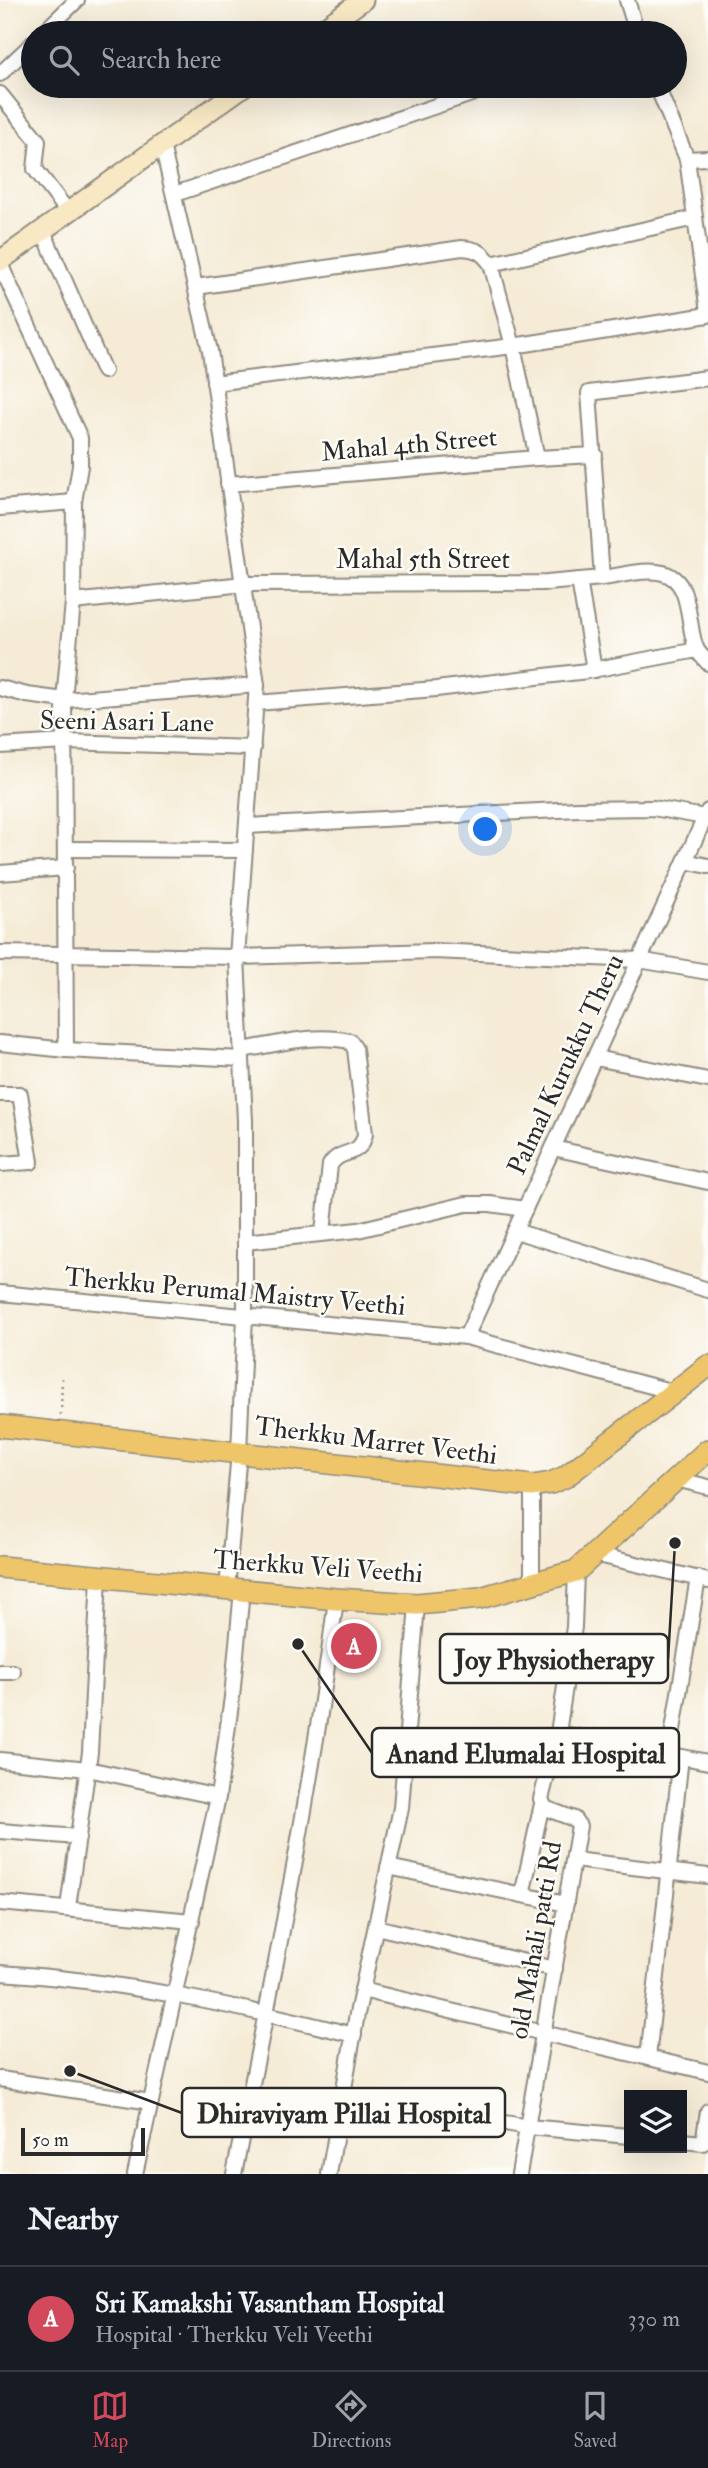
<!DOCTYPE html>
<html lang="en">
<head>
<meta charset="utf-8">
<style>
	body { margin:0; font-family:"IM FELL Double Pica",serif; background:#20242c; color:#f1f3f6 }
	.controls { position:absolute; right:21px; bottom:21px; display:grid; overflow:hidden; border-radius:0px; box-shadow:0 7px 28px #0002 }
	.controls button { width:63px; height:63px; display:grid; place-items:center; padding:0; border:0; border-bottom:2px solid #363941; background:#171b24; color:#f1f3f6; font:35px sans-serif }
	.scale { position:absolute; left:21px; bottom:18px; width:124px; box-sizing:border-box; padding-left:7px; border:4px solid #2b2b2b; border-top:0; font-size:19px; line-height:24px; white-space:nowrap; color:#2b2b2b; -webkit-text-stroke:5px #fdfcf7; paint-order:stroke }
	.you { position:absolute; left:486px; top:830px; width:24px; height:24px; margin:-18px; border:5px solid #fff; border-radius:50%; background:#1a73e8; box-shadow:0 0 0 10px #1a73e833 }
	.badge { display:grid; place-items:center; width:46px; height:46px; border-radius:50%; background:#d1495b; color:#fff; font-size:23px; font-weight:700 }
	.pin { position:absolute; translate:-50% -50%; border:4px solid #fff; box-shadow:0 2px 7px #0006 }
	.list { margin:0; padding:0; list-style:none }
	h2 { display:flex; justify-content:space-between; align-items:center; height:91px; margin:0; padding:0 28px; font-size:30px }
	h2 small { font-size:23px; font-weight:400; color:#9ea1a6 }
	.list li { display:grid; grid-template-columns:46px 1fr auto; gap:21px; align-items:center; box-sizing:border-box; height:105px; padding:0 28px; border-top:2px solid #363941 }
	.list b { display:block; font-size:26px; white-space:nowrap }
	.list p { margin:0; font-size:23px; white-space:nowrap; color:#9ea1a6 }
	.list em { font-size:23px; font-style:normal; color:#9ea1a6 }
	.icon { flex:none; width:38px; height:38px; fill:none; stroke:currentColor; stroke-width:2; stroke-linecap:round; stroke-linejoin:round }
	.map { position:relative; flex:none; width:708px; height:2174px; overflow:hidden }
	.search { position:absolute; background:#171b24; box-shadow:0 7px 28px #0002; left:21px; right:21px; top:21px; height:77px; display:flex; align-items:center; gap:18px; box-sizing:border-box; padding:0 24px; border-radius:38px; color:#9ea1a6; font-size:26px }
	.sheet { height:196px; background:#171b24 }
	nav { display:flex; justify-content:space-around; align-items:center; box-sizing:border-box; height:98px; border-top:2px solid #363941; background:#171b24; font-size:19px; color:#9ea1a6 }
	nav a { display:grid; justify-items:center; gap:4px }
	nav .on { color:#d1495b }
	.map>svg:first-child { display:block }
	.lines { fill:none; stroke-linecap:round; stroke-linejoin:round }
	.street-casing { stroke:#908b80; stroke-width:18 }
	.secondary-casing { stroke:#908b80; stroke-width:23 }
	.primary-casing { stroke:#908b80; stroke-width:24 }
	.path { stroke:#908b80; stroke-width:2.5; stroke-dasharray:2 5; stroke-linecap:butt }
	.street { stroke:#fff; stroke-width:14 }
	.secondary { stroke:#f8e8c3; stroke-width:19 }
	.primary { stroke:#eec569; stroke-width:21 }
	.labels { text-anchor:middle; stroke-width:5; stroke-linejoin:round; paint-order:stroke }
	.street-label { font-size:26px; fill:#2b2b2b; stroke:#fdfcf7 }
	.leader { fill:none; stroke:#2b2b2b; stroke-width:2.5 }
	.callout-dot { fill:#2b2b2b; stroke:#fdfcf7; stroke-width:2.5 }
	.callout { fill:#fdfcf7; stroke:#2b2b2b; stroke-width:2.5 }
	.callout-label { font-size:28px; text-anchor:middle; font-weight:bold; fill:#2b2b2b }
</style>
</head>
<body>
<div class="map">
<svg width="708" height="2174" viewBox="0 0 708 2174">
	<rect width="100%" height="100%" fill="#fdfcf7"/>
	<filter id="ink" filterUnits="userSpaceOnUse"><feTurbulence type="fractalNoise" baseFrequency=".0143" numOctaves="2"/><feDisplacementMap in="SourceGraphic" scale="14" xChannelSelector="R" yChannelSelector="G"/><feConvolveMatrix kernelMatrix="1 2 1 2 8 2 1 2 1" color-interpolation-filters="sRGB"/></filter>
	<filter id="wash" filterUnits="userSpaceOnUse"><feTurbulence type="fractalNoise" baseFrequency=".00686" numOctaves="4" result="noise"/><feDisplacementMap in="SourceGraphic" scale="28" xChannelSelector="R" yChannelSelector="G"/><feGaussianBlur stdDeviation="1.57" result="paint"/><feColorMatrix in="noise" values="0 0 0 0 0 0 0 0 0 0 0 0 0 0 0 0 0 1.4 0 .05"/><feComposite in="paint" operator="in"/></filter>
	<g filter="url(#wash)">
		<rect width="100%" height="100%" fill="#f5ebd6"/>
	</g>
	<g filter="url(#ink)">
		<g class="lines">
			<defs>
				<g id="street">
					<polyline points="627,0 637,33"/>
					<polyline points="43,33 77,0"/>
					<polyline points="0,74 33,43"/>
					<polyline points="657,86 687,159 708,312"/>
					<polyline points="0,94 38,141 35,169 69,213"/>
					<polyline points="162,145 210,351 257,685 237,957 245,1121 245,1316 239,1452 227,1589"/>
					<polyline points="687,159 708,158"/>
					<polyline points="175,194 495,86"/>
					<polyline points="43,231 104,371"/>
					<polyline points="0,264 80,438 80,466 74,502"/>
					<polyline points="491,264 513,346 537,458"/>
					<path d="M 196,287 L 462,248 C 477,249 482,252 491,264 L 695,218"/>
					<path d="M 708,378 L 589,393 L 602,578 C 621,576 645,568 663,573 C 694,581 686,628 697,650 C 700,655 705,659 708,663"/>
					<polyline points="214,383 513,346 708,315"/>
					<polyline points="228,484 537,458 595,455"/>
					<polyline points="0,508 74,502 73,602 64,700 66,1050"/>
					<polyline points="579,580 594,670"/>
					<polyline points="73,602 244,584 547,583 602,578"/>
					<polyline points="0,688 27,695 64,700 257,685"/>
					<polyline points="256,703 436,689 587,671 697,650"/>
					<polyline points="0,746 65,742 253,748"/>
					<polyline points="247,826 578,809 653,808 705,817"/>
					<polyline points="66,849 245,850"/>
					<polyline points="685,861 708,866"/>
					<polyline points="0,873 66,868"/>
					<polyline points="0,953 237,957 434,951 639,960 708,972"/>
					<polyline points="0,1043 66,1050 242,1059"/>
					<path d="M 242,1050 C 278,1044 314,1033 350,1041 L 355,1049 L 365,1134 C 360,1159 341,1147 330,1165 L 323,1233"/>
					<polyline points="595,1058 708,1080"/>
					<polyline points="0,1094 20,1094 31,1162 0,1164"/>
					<polyline points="553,1148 708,1182"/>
					<polyline points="515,1231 708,1290"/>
					<polyline points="245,1242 358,1230 466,1204 490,1204 525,1209"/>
					<polyline points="0,1293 466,1337 674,1392"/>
					<polyline points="466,1337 708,811"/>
					<polyline points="676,1479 708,1487"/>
					<polyline points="594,1554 708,1581"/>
					<polyline points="532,1585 532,1486"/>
					<polyline points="0,1672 13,1672"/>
					<polyline points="558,1733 708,1762"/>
					<polyline points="669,1754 698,1578"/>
					<polyline points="0,1760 88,1769 218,1797"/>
					<polyline points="0,1831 78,1837"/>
					<polyline points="574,1860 708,1876"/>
					<polyline points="388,1867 566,1904"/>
					<polyline points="522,1895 542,1804"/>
					<polyline points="0,1903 192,1921"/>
					<polyline points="68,1907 90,1752 99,1577"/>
					<polyline points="376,1927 555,1969"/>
					<path d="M 0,1973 C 120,1980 237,2006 354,2035"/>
					<polyline points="362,1990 708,2072"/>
					<polyline points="648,2058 681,1757"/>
					<polyline points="0,2079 151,2102"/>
					<polyline points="343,2095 528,2127 629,2136"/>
					<polyline points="682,2141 703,2143 708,2111"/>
					<polyline points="135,2174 218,1797 232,1697 242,1590"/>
					<path d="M 234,2174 C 272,1983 312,1792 336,1599"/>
					<polyline points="329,2174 357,2014 401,1808 417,1604"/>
					<polyline points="519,2174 579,1826 574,1819 545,1808 541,1799 558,1733 574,1627 576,1571"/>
				</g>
				<g id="secondary">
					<polyline points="317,33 363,0"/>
					<polyline points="0,261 244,86"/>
				</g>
				<g id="primary">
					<polyline points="0,1426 532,1486 551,1483 565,1477 708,1366"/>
					<polyline points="0,1567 336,1599 417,1604 480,1598 576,1571 708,1450"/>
				</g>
			</defs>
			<use href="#street" class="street-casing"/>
			<use href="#secondary" class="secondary-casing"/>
			<use href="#primary" class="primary-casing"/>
			<polyline class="path" points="61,1415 62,1376"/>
			<use href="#street" class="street"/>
			<use href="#secondary" class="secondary"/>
			<use href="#primary" class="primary"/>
		</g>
	</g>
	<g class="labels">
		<g class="street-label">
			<text transform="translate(409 444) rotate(-5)" y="9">Mahal 4th Street</text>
			<text x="423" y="568">Mahal 5th Street</text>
			<text transform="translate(127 721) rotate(1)" y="9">Seeni Asari Lane</text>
			<text transform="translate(565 1064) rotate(-65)" y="9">Palmal Kurukku Theru</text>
			<text transform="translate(235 1291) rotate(5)" y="9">Therkku Perumal Maistry Veethi</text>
			<text transform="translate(376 1440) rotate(7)" y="9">Therkku Marret Veethi</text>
			<text transform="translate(318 1566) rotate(4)" y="9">Therkku Veli Veethi</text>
			<text transform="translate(535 1940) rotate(-80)" y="9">old Mahali patti Rd</text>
		</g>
	</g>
	<path class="leader" d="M675 1543L668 1659M298 1644L372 1753M70 2071L182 2113"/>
	<g class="callout-dot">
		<circle cx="675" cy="1543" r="7"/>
		<circle cx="298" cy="1644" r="7"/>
		<circle cx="70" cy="2071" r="7"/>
	</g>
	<g class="callout">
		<rect x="440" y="1634" width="228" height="49" rx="7"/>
		<rect x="372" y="1728" width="307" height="49" rx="7"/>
		<rect x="182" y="2088" width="323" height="49" rx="7"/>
	</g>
	<g class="callout-label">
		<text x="554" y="1669">Joy Physiotherapy</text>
		<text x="526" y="1763">Anand Elumalai Hospital</text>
		<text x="344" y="2123">Dhiraviyam Pillai Hospital</text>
	</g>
</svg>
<div class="controls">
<button><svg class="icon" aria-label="layers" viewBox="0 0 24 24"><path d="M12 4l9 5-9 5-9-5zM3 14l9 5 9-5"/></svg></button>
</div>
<div class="scale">50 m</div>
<div class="you"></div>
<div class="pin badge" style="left:354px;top:1646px">A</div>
<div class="search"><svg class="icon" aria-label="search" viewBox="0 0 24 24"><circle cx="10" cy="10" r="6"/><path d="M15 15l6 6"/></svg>Search here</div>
</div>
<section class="sheet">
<h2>Nearby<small></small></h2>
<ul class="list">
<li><span class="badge">A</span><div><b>Sri Kamakshi Vasantham Hospital</b><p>Hospital · Therkku Veli Veethi</p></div><em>330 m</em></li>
</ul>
</section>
<nav>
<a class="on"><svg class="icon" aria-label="map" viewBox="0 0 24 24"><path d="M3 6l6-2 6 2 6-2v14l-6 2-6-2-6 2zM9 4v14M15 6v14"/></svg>Map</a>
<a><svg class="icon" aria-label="directions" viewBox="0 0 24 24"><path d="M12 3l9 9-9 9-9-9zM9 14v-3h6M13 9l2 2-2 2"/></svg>Directions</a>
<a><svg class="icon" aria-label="saved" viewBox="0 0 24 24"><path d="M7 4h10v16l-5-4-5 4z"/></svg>Saved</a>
</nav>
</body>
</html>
